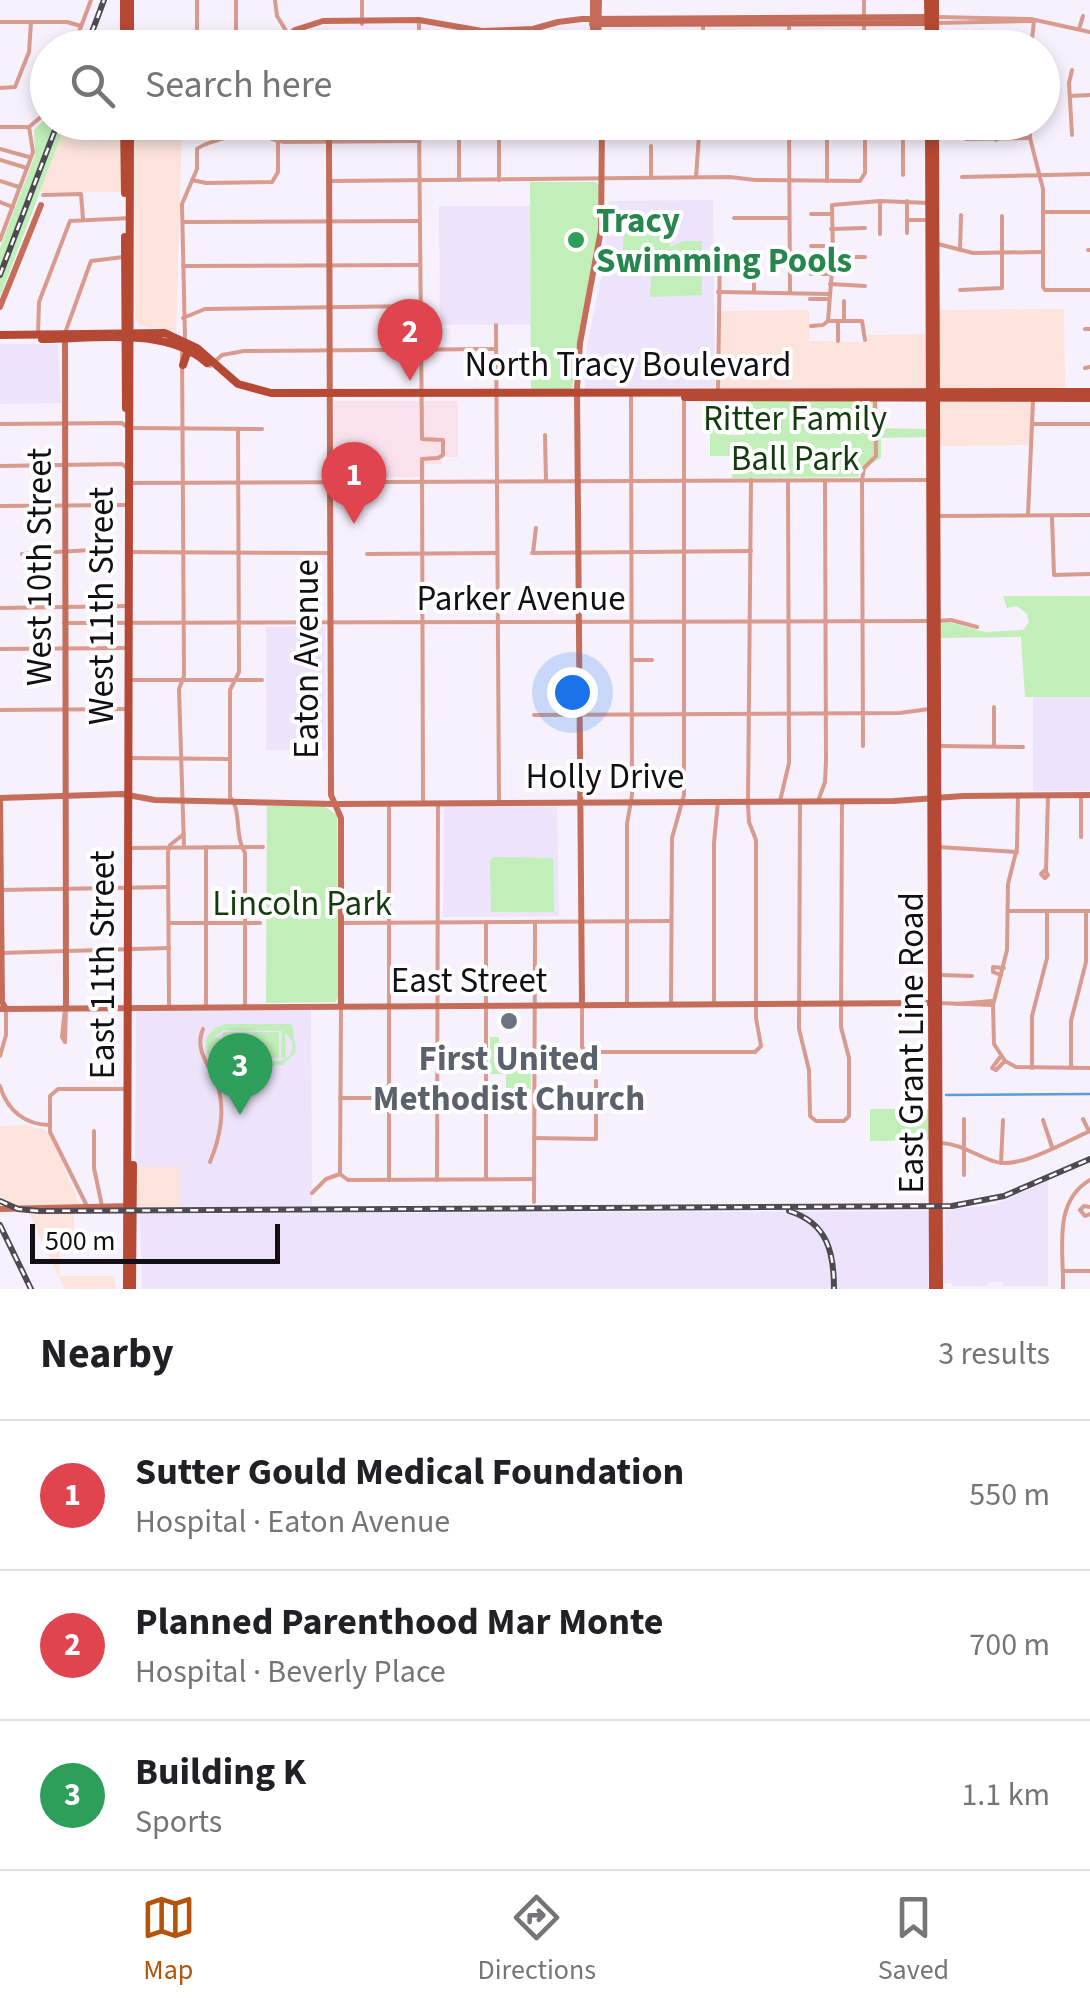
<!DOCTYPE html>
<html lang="en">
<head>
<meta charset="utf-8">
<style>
	body { margin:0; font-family:"Source Sans 3",sans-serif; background:#f6f6f6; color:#202124 }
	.scale { position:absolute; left:30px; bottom:25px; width:250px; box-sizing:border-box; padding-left:10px; border:5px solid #121015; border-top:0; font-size:28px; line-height:35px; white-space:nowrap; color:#121015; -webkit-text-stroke:8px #fff; paint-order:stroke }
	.you { position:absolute; left:572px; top:692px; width:35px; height:35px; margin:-25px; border:8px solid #fff; border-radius:50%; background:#1a73e8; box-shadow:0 0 0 15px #1a73e833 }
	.badge { display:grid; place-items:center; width:65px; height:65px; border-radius:50%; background:#b45309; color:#fff; font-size:32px; font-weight:700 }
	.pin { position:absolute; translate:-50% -82px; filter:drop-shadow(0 2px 5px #0008) }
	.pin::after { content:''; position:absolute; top:52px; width:35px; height:30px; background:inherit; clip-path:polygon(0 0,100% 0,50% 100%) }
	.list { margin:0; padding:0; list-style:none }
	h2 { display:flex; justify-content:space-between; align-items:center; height:130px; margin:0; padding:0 40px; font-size:42px }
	h2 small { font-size:32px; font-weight:400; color:#757577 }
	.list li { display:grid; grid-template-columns:65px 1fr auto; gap:30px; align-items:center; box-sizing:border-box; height:150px; padding:0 40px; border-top:2px solid #e0e0e0 }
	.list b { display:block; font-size:38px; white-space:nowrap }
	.list p { margin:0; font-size:32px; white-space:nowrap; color:#757577 }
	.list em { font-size:32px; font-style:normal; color:#757577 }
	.icon { flex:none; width:55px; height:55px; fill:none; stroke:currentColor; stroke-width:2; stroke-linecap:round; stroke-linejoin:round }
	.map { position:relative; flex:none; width:1090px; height:1289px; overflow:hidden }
	.search { position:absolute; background:#fff; box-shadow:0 5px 15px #0003; left:30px; right:30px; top:30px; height:110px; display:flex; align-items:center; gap:25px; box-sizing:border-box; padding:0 35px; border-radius:55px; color:#757577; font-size:38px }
	.sheet { height:580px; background:#fff }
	nav { display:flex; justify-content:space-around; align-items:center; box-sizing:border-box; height:140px; border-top:2px solid #e0e0e0; background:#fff; font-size:28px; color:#757577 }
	nav a { display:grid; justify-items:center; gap:5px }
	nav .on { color:#b45309 }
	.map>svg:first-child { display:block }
	.commercial { fill:#fce3db }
	.built { fill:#ede3fa }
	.medical { fill:#fae2ec }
	.green { fill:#c1eeb9; fill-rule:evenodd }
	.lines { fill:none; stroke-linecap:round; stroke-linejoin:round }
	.stream { stroke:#5a9ed9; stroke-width:2.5 }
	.street { stroke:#d89b8d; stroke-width:4 }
	.secondary { stroke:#c66d5a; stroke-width:6 }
	.primary { stroke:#b64934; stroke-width:8 }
	.rail-casing { stroke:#4d4a51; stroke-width:6 }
	.rail { stroke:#fff; stroke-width:2.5; stroke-dasharray:8; stroke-linecap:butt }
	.leisure-dot { fill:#2e9e5b; stroke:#fff; stroke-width:4 }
	.worship-dot { fill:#6b7280; stroke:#fff; stroke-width:4 }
	.labels { text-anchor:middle; stroke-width:8; stroke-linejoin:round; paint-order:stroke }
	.leisure-label { font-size:35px; font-weight:bold; fill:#27864d; stroke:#fff; text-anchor:start }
	.street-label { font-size:35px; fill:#121015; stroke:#fff }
	.park-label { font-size:35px; fill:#143b0d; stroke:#fff }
	.worship-label { font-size:35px; font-weight:bold; fill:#5b616d; stroke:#fff }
</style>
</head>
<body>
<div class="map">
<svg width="1090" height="1289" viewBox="0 0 1090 1289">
	<rect width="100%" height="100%" fill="#f6f1fd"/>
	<g class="commercial">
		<polygon points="66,123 121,123 121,192 40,192"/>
		<polygon points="134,123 182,123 176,332 141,326 135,320"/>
		<polygon points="1064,309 1065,390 938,389 937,310"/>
		<polygon points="809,310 809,341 867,342 868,335 929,334 929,388 720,389 719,311"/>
		<polygon points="938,397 1031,399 1031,445 938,446"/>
		<polygon points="24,1125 43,1129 50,1135 80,1205 12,1206 4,1202 0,1194 0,1126"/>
		<rect x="135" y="1167" width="44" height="41"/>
		<polygon points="74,1213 74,1245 60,1245 59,1276 113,1276 116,1289 65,1289 29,1214"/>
	</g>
	<g class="built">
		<polygon points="713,200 715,387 585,389 587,346 603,270 609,201"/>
		<polygon points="439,206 530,206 531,325 440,325"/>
		<polygon points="0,344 58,344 61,403 0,404"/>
		<polygon points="325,626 326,750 266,750 266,627"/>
		<rect x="1033" y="697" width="57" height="94"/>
		<polygon points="444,806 557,807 559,916 443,917"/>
		<polygon points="311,1009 312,1207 179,1208 179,1167 135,1167 136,1011"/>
		<polygon points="1048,1181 1048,1286 1004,1286 1002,1282 990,1282 987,1286 953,1286 952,1283 944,1283 945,1210 994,1205"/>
		<polygon points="929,1211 928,1289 142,1289 140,1214"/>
	</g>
	<polygon class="medical" points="334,401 458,401 458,457 442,457 442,464 425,464 425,477 337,478 334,476"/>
	<g class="green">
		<polygon points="47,117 48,122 66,123 0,297 0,248 35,155 34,130"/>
		<polygon points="530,182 595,182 599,185 597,247 579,333 572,390 531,390"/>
		<polygon points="624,221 669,221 670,247 683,241 702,241 702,295 650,297 652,269 622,271"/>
		<polygon points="746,399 877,401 877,428 926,429 926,437 881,438 881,458 863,469 858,477 732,478 732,456 710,456 710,422 725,422 726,435 745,435"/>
		<polygon points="1003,596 1090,596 1090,697 1025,697 1021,637 940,638 940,625 944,621 985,632 1023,630 1029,622 1027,614 1017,606 1007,608"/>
		<polygon points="267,806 324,806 337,815 338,998 335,1002 266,1003"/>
		<polygon points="494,857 553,858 554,912 491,912 490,860"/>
		<path d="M 292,1024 L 296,1052 L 282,1065 C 257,1068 197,1077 207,1037 L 215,1028 L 225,1024 ZM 224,1030 L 282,1031 L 281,1058 L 286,1058 L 285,1032 L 291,1039 C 295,1050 291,1058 280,1061 L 220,1061 L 213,1054 L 221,1055 L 221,1033 L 220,1038 L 213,1037 Z"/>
		<polygon points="223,1032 279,1032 279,1058 223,1059"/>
		<polygon points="490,1037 499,1037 499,1062 531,1063 531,1092 506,1092 506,1074 490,1074"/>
		<polygon points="870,1109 929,1109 930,1140 870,1141"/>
	</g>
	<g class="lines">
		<polyline class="stream" points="946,1095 1090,1094"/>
		<g class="street">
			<polyline points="197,0 197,48"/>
			<polyline points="236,0 236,35 242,48"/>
			<polyline points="275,0 277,16 288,34"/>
			<polyline points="864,0 864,48"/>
			<polyline points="937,17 1031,19 1090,32"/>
			<polyline points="0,22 67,22 81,26"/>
			<polyline points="703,22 703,48"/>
			<polyline points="789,22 789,48"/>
			<polyline points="935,23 1034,21"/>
			<polyline points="362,24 362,0"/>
			<polyline points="1079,29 1083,16"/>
			<polyline points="499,32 499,48"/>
			<polyline points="73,48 91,0"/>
			<polyline points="419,48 419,22"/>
			<polyline points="1031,48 1034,21"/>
			<polyline points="0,88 15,87 29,52 31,22"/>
			<polyline points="1070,96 1090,95"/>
			<polyline points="260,122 272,139 284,142 419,141"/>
			<polyline points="419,122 422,439 443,440 443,455 438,458 422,459 423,803"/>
			<polyline points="459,122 459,180"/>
			<polyline points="499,122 499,180"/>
			<polyline points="789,122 790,292"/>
			<polyline points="827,122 827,181"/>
			<polyline points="903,122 903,175"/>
			<polyline points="961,122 962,134 966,139 1030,138"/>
			<polyline points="996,122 996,140"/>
			<polyline points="1030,122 1030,138 1043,189 1043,287 1045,290 1090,290"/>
			<polyline points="0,127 29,127 48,111"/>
			<polyline points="1072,135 1069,83 1072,70"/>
			<polyline points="0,149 29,157"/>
			<polyline points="0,160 27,168"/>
			<polyline points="651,177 651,146"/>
			<polyline points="696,177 700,122"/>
			<polyline points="962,177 1090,174"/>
			<polyline points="192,180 206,183 272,182 278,172 278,142"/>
			<polyline points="0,181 19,187"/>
			<polyline points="331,181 730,177 755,180 860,181 865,173 865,122"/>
			<polyline points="43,195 81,194 83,219"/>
			<polyline points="907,201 907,233"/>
			<polyline points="0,202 13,207"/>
			<polyline points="880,203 880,234"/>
			<polyline points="1044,212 1090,212"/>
			<polyline points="811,214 831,214"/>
			<polyline points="734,218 789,218"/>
			<polyline points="909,220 924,220"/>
			<polyline points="183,222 418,221"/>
			<polyline points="831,229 865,228"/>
			<polyline points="0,240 33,152 29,127"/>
			<polyline points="934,243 973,253 1043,252"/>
			<polyline points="811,246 833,246"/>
			<polyline points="960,250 961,215"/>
			<polyline points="1088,250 1090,250"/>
			<polyline points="833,257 865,257"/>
			<polyline points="183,266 418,265"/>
			<polyline points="811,274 830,274"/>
			<polyline points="830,284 865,286"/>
			<polyline points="960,290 1002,288 1002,216"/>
			<polyline points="718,292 828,294"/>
			<polyline points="754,292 754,257"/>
			<polyline points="810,299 828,299"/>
			<polyline points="844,301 844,321"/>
			<polyline points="183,318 205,309 419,306"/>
			<polyline points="828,321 833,257 832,205 880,201 929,203"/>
			<polyline points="838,321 838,341"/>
			<polyline points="496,325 499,801"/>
			<polyline points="811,326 823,325 828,321 862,321 865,340"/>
			<polyline points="1085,329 1090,329"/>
			<polyline points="65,333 91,261 123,257"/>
			<polyline points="38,335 39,302 70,221 131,218"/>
			<path d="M 185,339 L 182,204 L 197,169 L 197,149 C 209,139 246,136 266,122"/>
			<polyline points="182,349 184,676 179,689 184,847"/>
			<polyline points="210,366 222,355 244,351 495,349"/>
			<polyline points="1085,368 1090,367"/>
			<polyline points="718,391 720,246"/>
			<polyline points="0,424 122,423 128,428"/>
			<polyline points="1033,424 1090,424"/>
			<polyline points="131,428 262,429"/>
			<path d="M 238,429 L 239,672 L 230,690 L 230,797 C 242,811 234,835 245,853 L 245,1006"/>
			<polyline points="545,435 546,481"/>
			<polyline points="0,466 122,464 128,469"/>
			<polyline points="128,483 928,480"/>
			<polyline points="0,506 128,505"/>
			<polyline points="1028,515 1033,401"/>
			<polyline points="940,516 1090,515"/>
			<polyline points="1052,517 1054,575 1090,574"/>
			<polyline points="128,552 329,553"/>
			<polyline points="532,553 751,551"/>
			<polyline points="533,553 536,528"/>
			<polyline points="22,554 91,550"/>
			<polyline points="367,554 497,553"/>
			<polyline points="0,608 128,606"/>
			<polyline points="938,621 951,620 977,627"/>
			<polyline points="64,623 929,621"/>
			<polyline points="0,649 125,648"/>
			<polyline points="632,660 652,660"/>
			<polyline points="129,680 262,680"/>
			<polyline points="994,707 994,746"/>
			<polyline points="0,710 125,709"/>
			<polyline points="534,715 900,713 929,709"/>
			<polyline points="863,746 862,480 864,468 876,456 875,396"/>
			<polyline points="940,746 1023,747"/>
			<polyline points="129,758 229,759"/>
			<polyline points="1018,795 1017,848 1008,884 1007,950 993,1005 994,1044 1005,1061 1016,1067 1090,1068"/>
			<polyline points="780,801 789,763 788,482"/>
			<polyline points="818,801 825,782 826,762 825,482"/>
			<polyline points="800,802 799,1029 809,1070 810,1116 816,1121 844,1121 849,1116 849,1058 841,1027 842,801"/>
			<polyline points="1081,837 1081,795"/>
			<polyline points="206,847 206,1006"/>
			<polyline points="938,847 1017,852"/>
			<polyline points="129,848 263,847"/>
			<polygon points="1045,870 1048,875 1045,878 1041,874"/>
			<polyline points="1046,871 1048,795"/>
			<polyline points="0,890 168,887"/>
			<polyline points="1008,911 1090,911"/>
			<polyline points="169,923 260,923"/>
			<polyline points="342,923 671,921"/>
			<polyline points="0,953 169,948"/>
			<polyline points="939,975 972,976"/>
			<polyline points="1001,975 993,972 993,967 1004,968"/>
			<polyline points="938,1003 993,1005"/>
			<polyline points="627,1004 627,824 632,795 631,394"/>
			<polyline points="671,1004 672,838 684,795 684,396"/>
			<polyline points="714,1004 714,843 718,801"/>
			<polyline points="957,1004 992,1001"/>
			<polyline points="582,1005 582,1047 586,1052 755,1052 761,1046 756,1018 756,840 749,822 748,805 751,480"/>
			<polyline points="169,1006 168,852 170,845 184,834"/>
			<polyline points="65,1008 62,1037 65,1042"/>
			<path d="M 203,1029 C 193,1053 213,1067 219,1090 C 225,1115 220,1138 210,1162"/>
			<polyline points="65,1042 66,1008"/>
			<polyline points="0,1056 6,1035 6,1009"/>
			<polyline points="1001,1056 992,1068 996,1070 1005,1061"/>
			<polyline points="1032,1068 1032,1016 1047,958 1047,911"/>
			<polyline points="1071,1068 1071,1021 1086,962 1086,911"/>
			<path d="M 0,1086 C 7,1110 25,1125 50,1125"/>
			<polyline points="340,1098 435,1098"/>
			<polyline points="536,1108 596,1108"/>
			<polyline points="964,1119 964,1175"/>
			<polyline points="1083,1119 1089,1131"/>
			<polyline points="1043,1120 1052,1147"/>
			<polyline points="94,1131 94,1168 102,1206"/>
			<polyline points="534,1138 596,1139 596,1081"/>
			<path d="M 941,1143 C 961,1144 975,1155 993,1161 C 1018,1171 1066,1141 1090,1131"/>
			<polyline points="1001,1163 1003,1120"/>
			<polyline points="340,1174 341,1009"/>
			<polyline points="486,1179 486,922"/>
			<polyline points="389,1180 389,803"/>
			<polyline points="437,1180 438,803"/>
			<polyline points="312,1193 326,1179 340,1174 348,1180 534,1179"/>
			<polyline points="534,1202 535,922"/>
			<polyline points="1090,1207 1084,1206 1080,1210 1085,1216 1090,1214"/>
			<polyline points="88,1208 50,1132 50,1096 58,1089 126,1089"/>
			<polyline points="1065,1271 1090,1271"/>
			<path d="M 1063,1289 C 1064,1251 1052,1202 1090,1180"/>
		</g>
		<g class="secondary">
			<polyline points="593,0 593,48"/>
			<polyline points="592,24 930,23"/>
			<polyline points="275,48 295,30 323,21 419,20 482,31 533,29 558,22 582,19 929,17"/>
			<polyline points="598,48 599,0"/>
			<polyline points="329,141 331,795 341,818 341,1005"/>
			<polyline points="0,307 41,205"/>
			<polyline points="65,338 66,1007"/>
			<polyline points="0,798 122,794 155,800 335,804 894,801 963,796 1090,795"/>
			<polyline points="0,798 2,1002 6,1009"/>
			<polyline points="582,1005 577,388 580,343 601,230 602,122"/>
			<polyline points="0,1009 931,1003"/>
			<polyline points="0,1209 132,1206"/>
		</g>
		<g class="primary">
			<polyline points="124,0 124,48"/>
			<polyline points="130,0 130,48"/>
			<polyline points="928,0 929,48"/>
			<polyline points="935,0 935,48"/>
			<polyline points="124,122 125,193"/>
			<polyline points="929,122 933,1289"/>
			<polyline points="935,122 939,1289"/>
			<polyline points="125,237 126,408"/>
			<polyline points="0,335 165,333 197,348 238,384 271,393 1090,392"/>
			<path d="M 42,339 C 95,339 166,326 207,363"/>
			<polyline points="183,365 187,353 193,352"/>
			<polyline points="685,397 1090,398"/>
			<polyline points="127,1289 130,122"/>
			<polyline points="132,1289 133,1165"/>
		</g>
		<defs>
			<g id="rail">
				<polyline points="86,48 104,0"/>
				<polyline points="0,275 58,122"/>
				<polyline points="0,1201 18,1209 39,1211 952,1206 1004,1196 1090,1159"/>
				<path d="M 789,1211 C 828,1223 834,1253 834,1289"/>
				<polyline points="0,1225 31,1289"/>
			</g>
		</defs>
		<use href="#rail" class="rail-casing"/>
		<use href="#rail" class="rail"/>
	</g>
	<circle class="leisure-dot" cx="576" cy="240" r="10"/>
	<circle class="worship-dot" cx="509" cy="1021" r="10"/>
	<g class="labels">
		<g class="leisure-label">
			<text x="596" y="232">Tracy<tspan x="596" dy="40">Swimming Pools</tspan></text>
		</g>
		<g class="street-label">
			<text x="628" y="376">North Tracy Boulevard</text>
			<text transform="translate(39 567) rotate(-90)" y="12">West 10th Street</text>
			<text x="521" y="610">Parker Avenue</text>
			<text transform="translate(101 606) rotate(-90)" y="12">West 11th Street</text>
			<text transform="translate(306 659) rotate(-90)" y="12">Eaton Avenue</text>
			<text x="605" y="788">Holly Drive</text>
			<text transform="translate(102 965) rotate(-90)" y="12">East 11th Street</text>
			<text x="469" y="992">East Street</text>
			<text transform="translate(911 1043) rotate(-90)" y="12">East Grant Line Road</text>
		</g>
		<g class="park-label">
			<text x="795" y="430">Ritter Family<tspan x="795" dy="40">Ball Park</tspan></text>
			<text x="302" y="915">Lincoln Park</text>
		</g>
		<g class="worship-label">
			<text x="509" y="1070">First United<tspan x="509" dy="40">Methodist Church</tspan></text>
		</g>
	</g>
</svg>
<div class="scale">500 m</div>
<div class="you"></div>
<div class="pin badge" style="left:354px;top:524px;background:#e0444e">1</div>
<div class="pin badge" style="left:410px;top:381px;background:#e0444e">2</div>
<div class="pin badge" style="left:240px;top:1115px;background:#2e9e5b">3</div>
<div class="search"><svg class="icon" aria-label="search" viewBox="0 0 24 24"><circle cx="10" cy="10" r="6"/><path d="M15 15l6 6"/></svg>Search here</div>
</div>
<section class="sheet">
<h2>Nearby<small>3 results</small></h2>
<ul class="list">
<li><span class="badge" style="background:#e0444e">1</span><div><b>Sutter Gould Medical Foundation</b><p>Hospital · Eaton Avenue</p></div><em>550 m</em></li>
<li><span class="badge" style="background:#e0444e">2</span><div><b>Planned Parenthood Mar Monte</b><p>Hospital · Beverly Place</p></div><em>700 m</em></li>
<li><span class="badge" style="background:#2e9e5b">3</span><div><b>Building K</b><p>Sports</p></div><em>1.1 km</em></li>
</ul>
</section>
<nav>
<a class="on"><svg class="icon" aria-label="map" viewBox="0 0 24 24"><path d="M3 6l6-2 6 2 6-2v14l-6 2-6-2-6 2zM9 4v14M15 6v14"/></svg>Map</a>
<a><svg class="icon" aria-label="directions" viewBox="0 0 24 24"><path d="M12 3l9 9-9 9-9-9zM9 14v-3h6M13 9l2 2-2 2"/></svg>Directions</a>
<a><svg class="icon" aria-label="saved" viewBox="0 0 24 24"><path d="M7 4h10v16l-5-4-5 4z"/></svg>Saved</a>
</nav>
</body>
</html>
